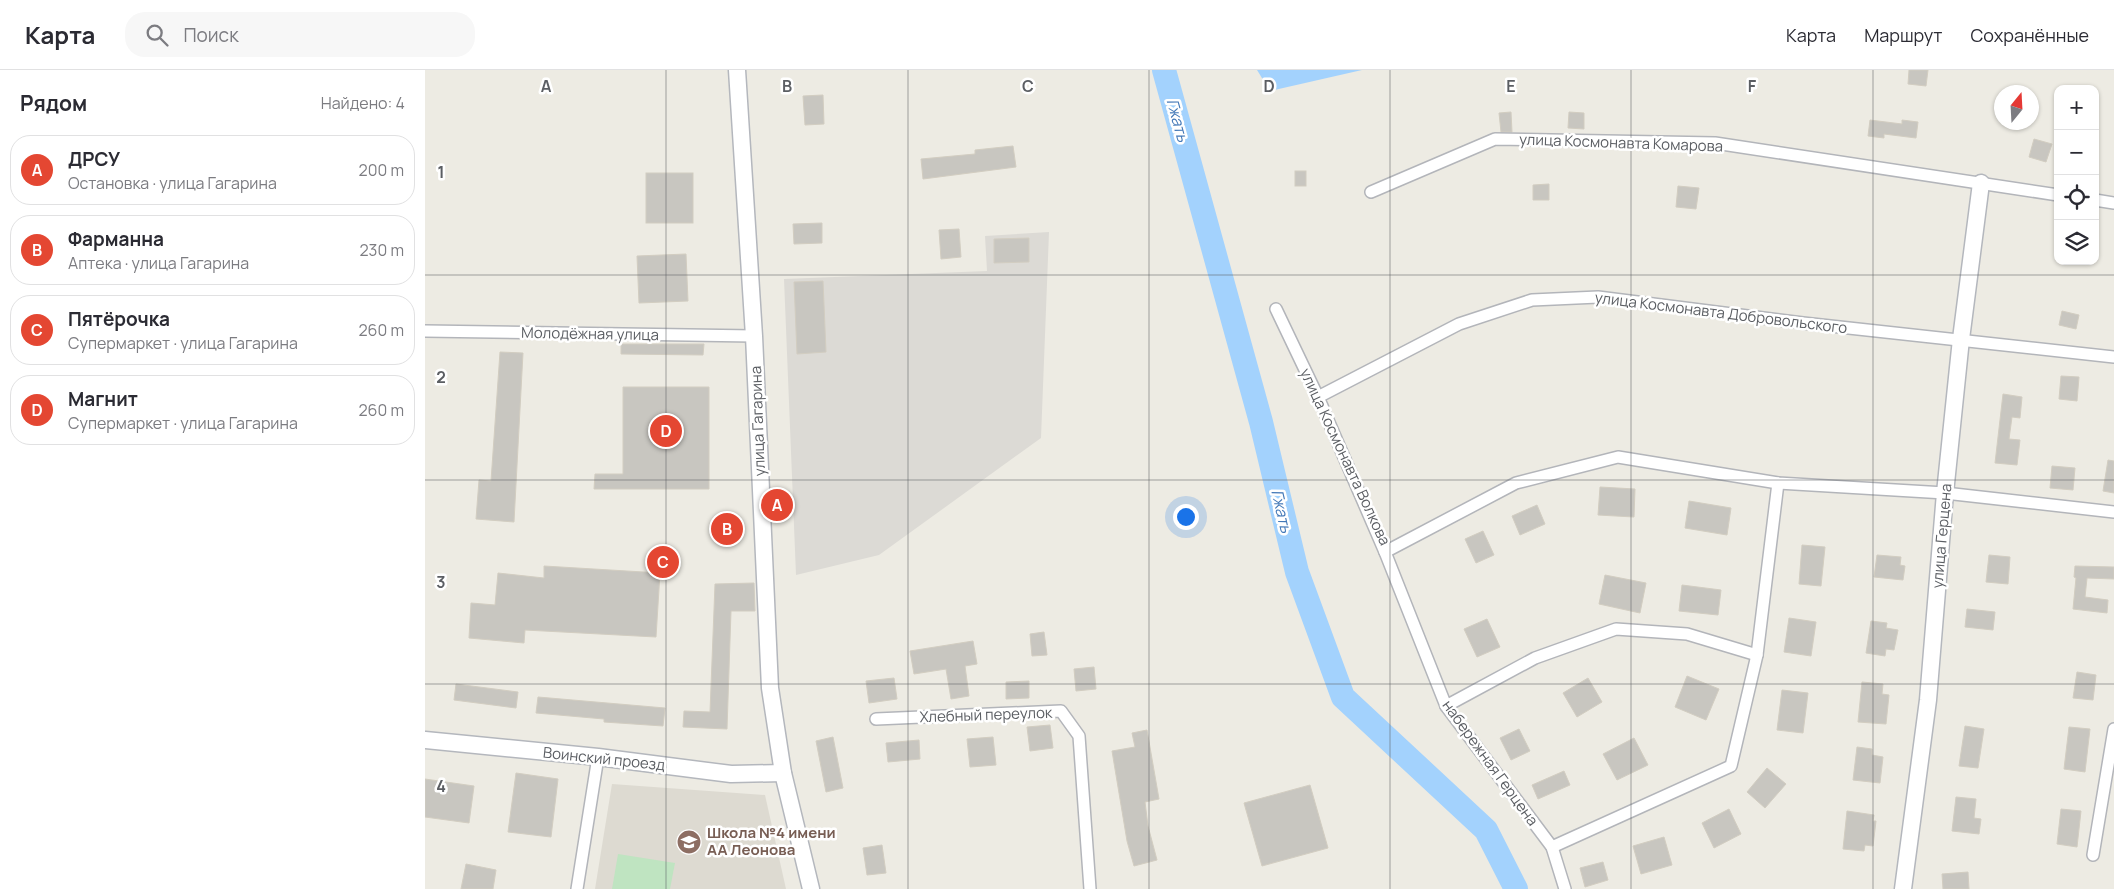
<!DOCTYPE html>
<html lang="ru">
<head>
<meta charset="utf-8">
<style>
	body { margin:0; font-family:Manrope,sans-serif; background:#f7f7f7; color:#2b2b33 }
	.controls { position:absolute; right:15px; top:15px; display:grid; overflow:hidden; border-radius:10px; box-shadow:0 1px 4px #0004 }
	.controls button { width:45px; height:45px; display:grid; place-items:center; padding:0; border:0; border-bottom:1px solid #e1e1e2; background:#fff; color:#2b2b33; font:25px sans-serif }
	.compass { position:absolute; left:1569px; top:15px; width:45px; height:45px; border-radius:50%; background:#fff; box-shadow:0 1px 4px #0004; rotate:18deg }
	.you { position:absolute; left:760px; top:446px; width:18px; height:18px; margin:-12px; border:4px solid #fff; border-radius:50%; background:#1a73e8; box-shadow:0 0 0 8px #1a73e833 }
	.badge { display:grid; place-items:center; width:32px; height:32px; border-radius:50%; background:#e44732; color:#fff; font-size:16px; font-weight:700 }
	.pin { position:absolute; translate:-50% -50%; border:2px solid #fff; box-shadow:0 1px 5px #0006 }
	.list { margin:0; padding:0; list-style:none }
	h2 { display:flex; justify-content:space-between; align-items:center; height:65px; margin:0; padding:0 20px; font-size:21px }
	h2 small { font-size:16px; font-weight:400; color:#7c7c81 }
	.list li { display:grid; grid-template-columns:32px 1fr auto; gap:15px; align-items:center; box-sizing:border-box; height:70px; margin:0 10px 10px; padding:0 10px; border:1px solid #e1e1e2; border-radius:20px }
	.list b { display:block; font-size:19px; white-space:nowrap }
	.list p { margin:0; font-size:16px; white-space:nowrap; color:#7c7c81 }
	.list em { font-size:16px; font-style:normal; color:#7c7c81 }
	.icon { flex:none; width:28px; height:28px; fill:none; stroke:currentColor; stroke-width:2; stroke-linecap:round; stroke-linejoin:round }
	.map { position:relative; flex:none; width:1689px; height:819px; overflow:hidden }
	header { display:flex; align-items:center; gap:30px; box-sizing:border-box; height:70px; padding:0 25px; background:#fff; border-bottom:1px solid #e1e1e2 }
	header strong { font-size:24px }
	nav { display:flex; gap:28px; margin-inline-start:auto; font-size:18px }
	.search { width:350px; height:45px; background:#f7f7f7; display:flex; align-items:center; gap:12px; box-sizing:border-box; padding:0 18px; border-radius:20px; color:#7c7c81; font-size:19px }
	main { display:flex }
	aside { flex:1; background:#fff }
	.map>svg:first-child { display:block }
	.industrial { fill:#dcdad5 }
	.education { fill:#dddad1 }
	.green { fill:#bfe4c1 }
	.water { fill:#a3d2fd }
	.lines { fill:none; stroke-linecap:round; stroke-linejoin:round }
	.river { stroke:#a3d2fd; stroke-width:24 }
	.building { fill:#c8c6c0; stroke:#d2cdc1 }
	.street-casing { stroke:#b3b5ba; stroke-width:14 }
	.secondary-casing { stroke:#b4b7bd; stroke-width:19 }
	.street { stroke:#fff; stroke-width:11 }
	.secondary { stroke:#fff; stroke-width:16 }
	.grid { fill:none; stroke:#5b5e63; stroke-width:1; stroke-opacity:0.55 }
	.labels { text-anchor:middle; stroke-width:5; stroke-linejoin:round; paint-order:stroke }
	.street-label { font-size:15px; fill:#5b5e63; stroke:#fff }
	.education-label { font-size:15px; font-weight:bold; fill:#785e54; stroke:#fff; text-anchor:start }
	.water-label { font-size:16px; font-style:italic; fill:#4378b7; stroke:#fff }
	.grid-label { font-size:16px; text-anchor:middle; font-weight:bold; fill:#5b5e63; stroke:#fff; stroke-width:5; stroke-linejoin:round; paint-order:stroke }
</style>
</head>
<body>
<header>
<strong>Карта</strong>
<div class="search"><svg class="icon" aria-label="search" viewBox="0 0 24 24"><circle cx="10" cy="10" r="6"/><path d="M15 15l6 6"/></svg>Поиск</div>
<nav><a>Карта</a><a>Маршрут</a><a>Сохранённые</a></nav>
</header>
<main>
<aside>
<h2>Рядом<small>Найдено: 4</small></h2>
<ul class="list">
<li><span class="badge">A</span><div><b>ДРСУ</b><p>Остановка · улица Гагарина</p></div><em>200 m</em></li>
<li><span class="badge">B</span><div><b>Фарманна</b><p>Аптека · улица Гагарина</p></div><em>230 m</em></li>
<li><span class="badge">C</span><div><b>Пятёрочка</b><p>Супермаркет · улица Гагарина</p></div><em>260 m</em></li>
<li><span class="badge">D</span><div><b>Магнит</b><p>Супермаркет · улица Гагарина</p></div><em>260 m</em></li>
</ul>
</aside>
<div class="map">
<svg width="1689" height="819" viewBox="0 0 1689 819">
	<rect width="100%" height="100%" fill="#edebe3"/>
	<polygon class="industrial" points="624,162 616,368 454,485 371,505 359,209 562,201 560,166"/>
	<polygon class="education" points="187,714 340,725 361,819 170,819"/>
	<polygon class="green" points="193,784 250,793 245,819 187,819"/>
	<polygon class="water" points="832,0 937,0 845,21"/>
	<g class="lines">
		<polyline class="river" points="739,0 836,352 872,502 918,627 1061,760 1091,819"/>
	</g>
	<g class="building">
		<polygon points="1484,0 1503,0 1501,16 1483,14"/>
		<polygon points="398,25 399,54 380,55 378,26"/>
		<polygon points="1086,42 1087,62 1076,62 1074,43"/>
		<polygon points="1144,42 1159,43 1159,59 1143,58"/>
		<polygon points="1445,50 1477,54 1477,50 1493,52 1491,68 1459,64 1459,68 1443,66"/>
		<polygon points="1609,69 1627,74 1621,92 1604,87"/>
		<polygon points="588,76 591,97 498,109 496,89 550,84 550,80"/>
		<rect x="870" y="101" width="11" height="15"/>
		<rect x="221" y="103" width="47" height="50"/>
		<polygon points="1124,114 1124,130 1108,130 1108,115"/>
		<polygon points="1253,116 1274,118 1271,139 1251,137"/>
		<polygon points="397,153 397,173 369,174 368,154"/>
		<polygon points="534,159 536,187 516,189 514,160"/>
		<polygon points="604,168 604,192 569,193 569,169"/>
		<polygon points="261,184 263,231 214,233 212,186"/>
		<polygon points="398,211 401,282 372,284 369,212"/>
		<polygon points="1637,241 1654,245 1651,259 1634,255"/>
		<polygon points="196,274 279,274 278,285 196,284"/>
		<polygon points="75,282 98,283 89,452 51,449 54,410 66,411"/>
		<polygon points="1636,306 1654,307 1652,331 1634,329"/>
		<polygon points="198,317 284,317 284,419 169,419 170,404 198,404"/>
		<polygon points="1578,324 1597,327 1595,348 1587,347 1584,369 1595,370 1592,395 1570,393"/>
		<polygon points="1683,390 1689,391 1689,423 1678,421"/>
		<polygon points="1627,396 1650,398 1648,420 1625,418"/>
		<polygon points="1175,417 1210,419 1209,447 1173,445"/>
		<polygon points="1264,431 1306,438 1302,465 1260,458"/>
		<polygon points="1112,435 1120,454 1095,465 1087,446"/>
		<polygon points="1058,461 1069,485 1051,493 1040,469"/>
		<polygon points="1377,475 1400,477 1396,516 1374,514"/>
		<polygon points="1452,485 1476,487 1475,495 1480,496 1478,510 1449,507"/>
		<polygon points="1564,485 1585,487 1583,514 1561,512"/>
		<polygon points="119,496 235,503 231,567 100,560 99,573 44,568 46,533 70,535 73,503 119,508"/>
		<polygon points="1650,496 1689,497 1689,509 1662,508 1660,527 1683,530 1682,543 1648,539 1651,508 1649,507"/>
		<polygon points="1180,505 1221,513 1215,543 1174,534"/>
		<polygon points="329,513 330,541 306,541 302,659 258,657 259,641 285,642 290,514"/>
		<polygon points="1257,515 1296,520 1293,545 1254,541"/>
		<polygon points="1542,539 1570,542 1568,560 1540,557"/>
		<polygon points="1364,548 1391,552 1386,586 1359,582"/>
		<polygon points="1062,549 1075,577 1052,587 1039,559"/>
		<polygon points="1446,551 1462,553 1461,558 1473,560 1469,580 1461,579 1460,586 1441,583"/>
		<polygon points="619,562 622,585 607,586 605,564"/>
		<polygon points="548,571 552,594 540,596 544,626 526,629 521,599 489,604 485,581"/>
		<polygon points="669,597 671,619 651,621 649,599"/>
		<polygon points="1652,602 1671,605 1668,630 1648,628"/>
		<polygon points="1262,606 1294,619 1281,650 1250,637"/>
		<polygon points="469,608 472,629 444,633 441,611"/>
		<polygon points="1163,608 1177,632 1152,647 1138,623"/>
		<polygon points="604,611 604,628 581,629 581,612"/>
		<polygon points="1437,612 1458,614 1457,624 1464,625 1461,654 1433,652"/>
		<polygon points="31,614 93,622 91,638 29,630"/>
		<polygon points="1357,620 1383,623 1378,663 1352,660"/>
		<polygon points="113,627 240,638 238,656 179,652 179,649 111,643"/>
		<polygon points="625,655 628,678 605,681 602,657"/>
		<polygon points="1540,656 1559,659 1553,698 1534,696"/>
		<polygon points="1644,657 1665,659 1660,702 1639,699"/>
		<polygon points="1094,659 1105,681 1086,690 1075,668"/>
		<polygon points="722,660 734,729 720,732 723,756 732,790 709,796 702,771 687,681 710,677 707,663"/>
		<polygon points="408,667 418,718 401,722 391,671"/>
		<polygon points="568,667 571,695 545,697 542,669"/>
		<polygon points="1209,668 1223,695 1192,710 1178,684"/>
		<polygon points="494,670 495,689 463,692 461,673"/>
		<polygon points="1432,677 1447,679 1447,685 1458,687 1455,713 1428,710"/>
		<polygon points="1342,698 1361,714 1340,738 1322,722"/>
		<polygon points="1139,701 1145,715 1113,729 1107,715"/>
		<polygon points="91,703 133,709 126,767 83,762"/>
		<polygon points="0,709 49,716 44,753 0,747"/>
		<polygon points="885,715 903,778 837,796 819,733"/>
		<polygon points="1531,727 1551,729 1549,748 1556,749 1554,764 1527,761"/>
		<polygon points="1304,739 1316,764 1289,778 1277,753"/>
		<polygon points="1636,739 1656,741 1652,777 1632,774"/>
		<polygon points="1422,741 1449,745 1448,751 1451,751 1448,776 1440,775 1439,781 1418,779"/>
		<polygon points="1239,767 1247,795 1216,804 1208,776"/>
		<polygon points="457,775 461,803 442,805 438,778"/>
		<polygon points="1178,792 1183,810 1160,817 1155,798"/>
		<polygon points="41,794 71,800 68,819 36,819"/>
		<polygon points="1543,802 1544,819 1518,819 1517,804"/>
	</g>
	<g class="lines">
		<defs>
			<g id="street">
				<polyline points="946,122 1070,69 1290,73 1633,125"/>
				<polyline points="1670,130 1689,133"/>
				<polyline points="851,239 893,327 960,482 1091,413 1193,387 1353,413 1520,423 1689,442"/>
				<polyline points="0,261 329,266"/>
				<polyline points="893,327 1034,254 1107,230 1173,227 1378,253 1689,287"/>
				<polyline points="960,482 1021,636 1127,777 1140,819"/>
				<polyline points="1021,636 1110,588 1191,559 1262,564 1332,585"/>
				<polyline points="451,649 636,641 654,666 665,819"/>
				<polyline points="1127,777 1306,696 1332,585 1353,413"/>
				<polyline points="1668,785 1689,659"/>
				<polyline points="152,819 173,687"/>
			</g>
			<g id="secondary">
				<polyline points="312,0 329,266 345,618 358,703 386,819"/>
				<polyline points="0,670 173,687 306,704 358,703"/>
				<polyline points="1478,819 1503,630 1520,423 1536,269 1556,113"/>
			</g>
		</defs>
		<use href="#street" class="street-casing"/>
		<use href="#secondary" class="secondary-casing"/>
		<use href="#street" class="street"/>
		<use href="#secondary" class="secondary"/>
	</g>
	<path class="grid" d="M 241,0 L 241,819M 483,0 L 483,819M 724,0 L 724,819M 965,0 L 965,819M 1206,0 L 1206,819M 1448,0 L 1448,819M 0,205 L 1689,205M 0,410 L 1689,410M 0,614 L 1689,614"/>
	<defs>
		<symbol id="school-disc" viewBox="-11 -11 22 22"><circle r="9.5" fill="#8d6e63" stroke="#fff"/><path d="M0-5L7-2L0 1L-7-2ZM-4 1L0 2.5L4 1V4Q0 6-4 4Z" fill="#fff"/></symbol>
	</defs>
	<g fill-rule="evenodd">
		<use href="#school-disc" x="250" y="758" width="28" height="28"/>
	</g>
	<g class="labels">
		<g class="street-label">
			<text transform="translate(1196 73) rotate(2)" y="5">улица Космонавта Комарова</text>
			<text transform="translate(1296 243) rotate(7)" y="5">улица Космонавта Добровольского</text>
			<text transform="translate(165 264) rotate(1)" y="5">Молодёжная улица</text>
			<text transform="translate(333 351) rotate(-92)" y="5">улица Гагарина</text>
			<text transform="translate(920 387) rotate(65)" y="5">улица Космонавта Волкова</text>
			<text transform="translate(1517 466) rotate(-85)" y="5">улица Герцена</text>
			<text transform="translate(561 645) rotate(-2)" y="5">Хлебный переулок</text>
			<text transform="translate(179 689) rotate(6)" y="5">Воинский проезд</text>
			<text transform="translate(1065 693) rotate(54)" y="5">набережная Герцена</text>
		</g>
		<g class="education-label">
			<text x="282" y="768">Школа №4 имени<tspan x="282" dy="17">АА Леонова</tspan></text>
		</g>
		<g class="water-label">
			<text transform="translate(753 50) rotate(75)" y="6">Гжать</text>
			<text transform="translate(857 441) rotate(77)" y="6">Гжать</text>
		</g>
	</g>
	<g class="grid-label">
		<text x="121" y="22">A</text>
		<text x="362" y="22">B</text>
		<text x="603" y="22">C</text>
		<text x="844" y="22">D</text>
		<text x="1086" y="22">E</text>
		<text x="1327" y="22">F</text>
		<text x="16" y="108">1</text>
		<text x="16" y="313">2</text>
		<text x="16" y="518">3</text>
		<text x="16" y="722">4</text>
	</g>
</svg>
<div class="controls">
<button>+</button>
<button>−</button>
<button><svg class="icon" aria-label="locate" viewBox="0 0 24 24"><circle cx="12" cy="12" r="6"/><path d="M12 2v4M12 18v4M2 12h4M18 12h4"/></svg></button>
<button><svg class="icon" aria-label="layers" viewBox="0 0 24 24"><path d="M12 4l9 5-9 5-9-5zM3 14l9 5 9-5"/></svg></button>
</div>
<svg class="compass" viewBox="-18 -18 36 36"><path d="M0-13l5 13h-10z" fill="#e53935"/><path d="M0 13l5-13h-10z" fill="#7c7c81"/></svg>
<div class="you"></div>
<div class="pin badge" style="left:352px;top:435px">A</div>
<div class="pin badge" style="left:302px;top:459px">B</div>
<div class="pin badge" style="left:238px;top:492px">C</div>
<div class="pin badge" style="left:241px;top:361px">D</div>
</div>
</main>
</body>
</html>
